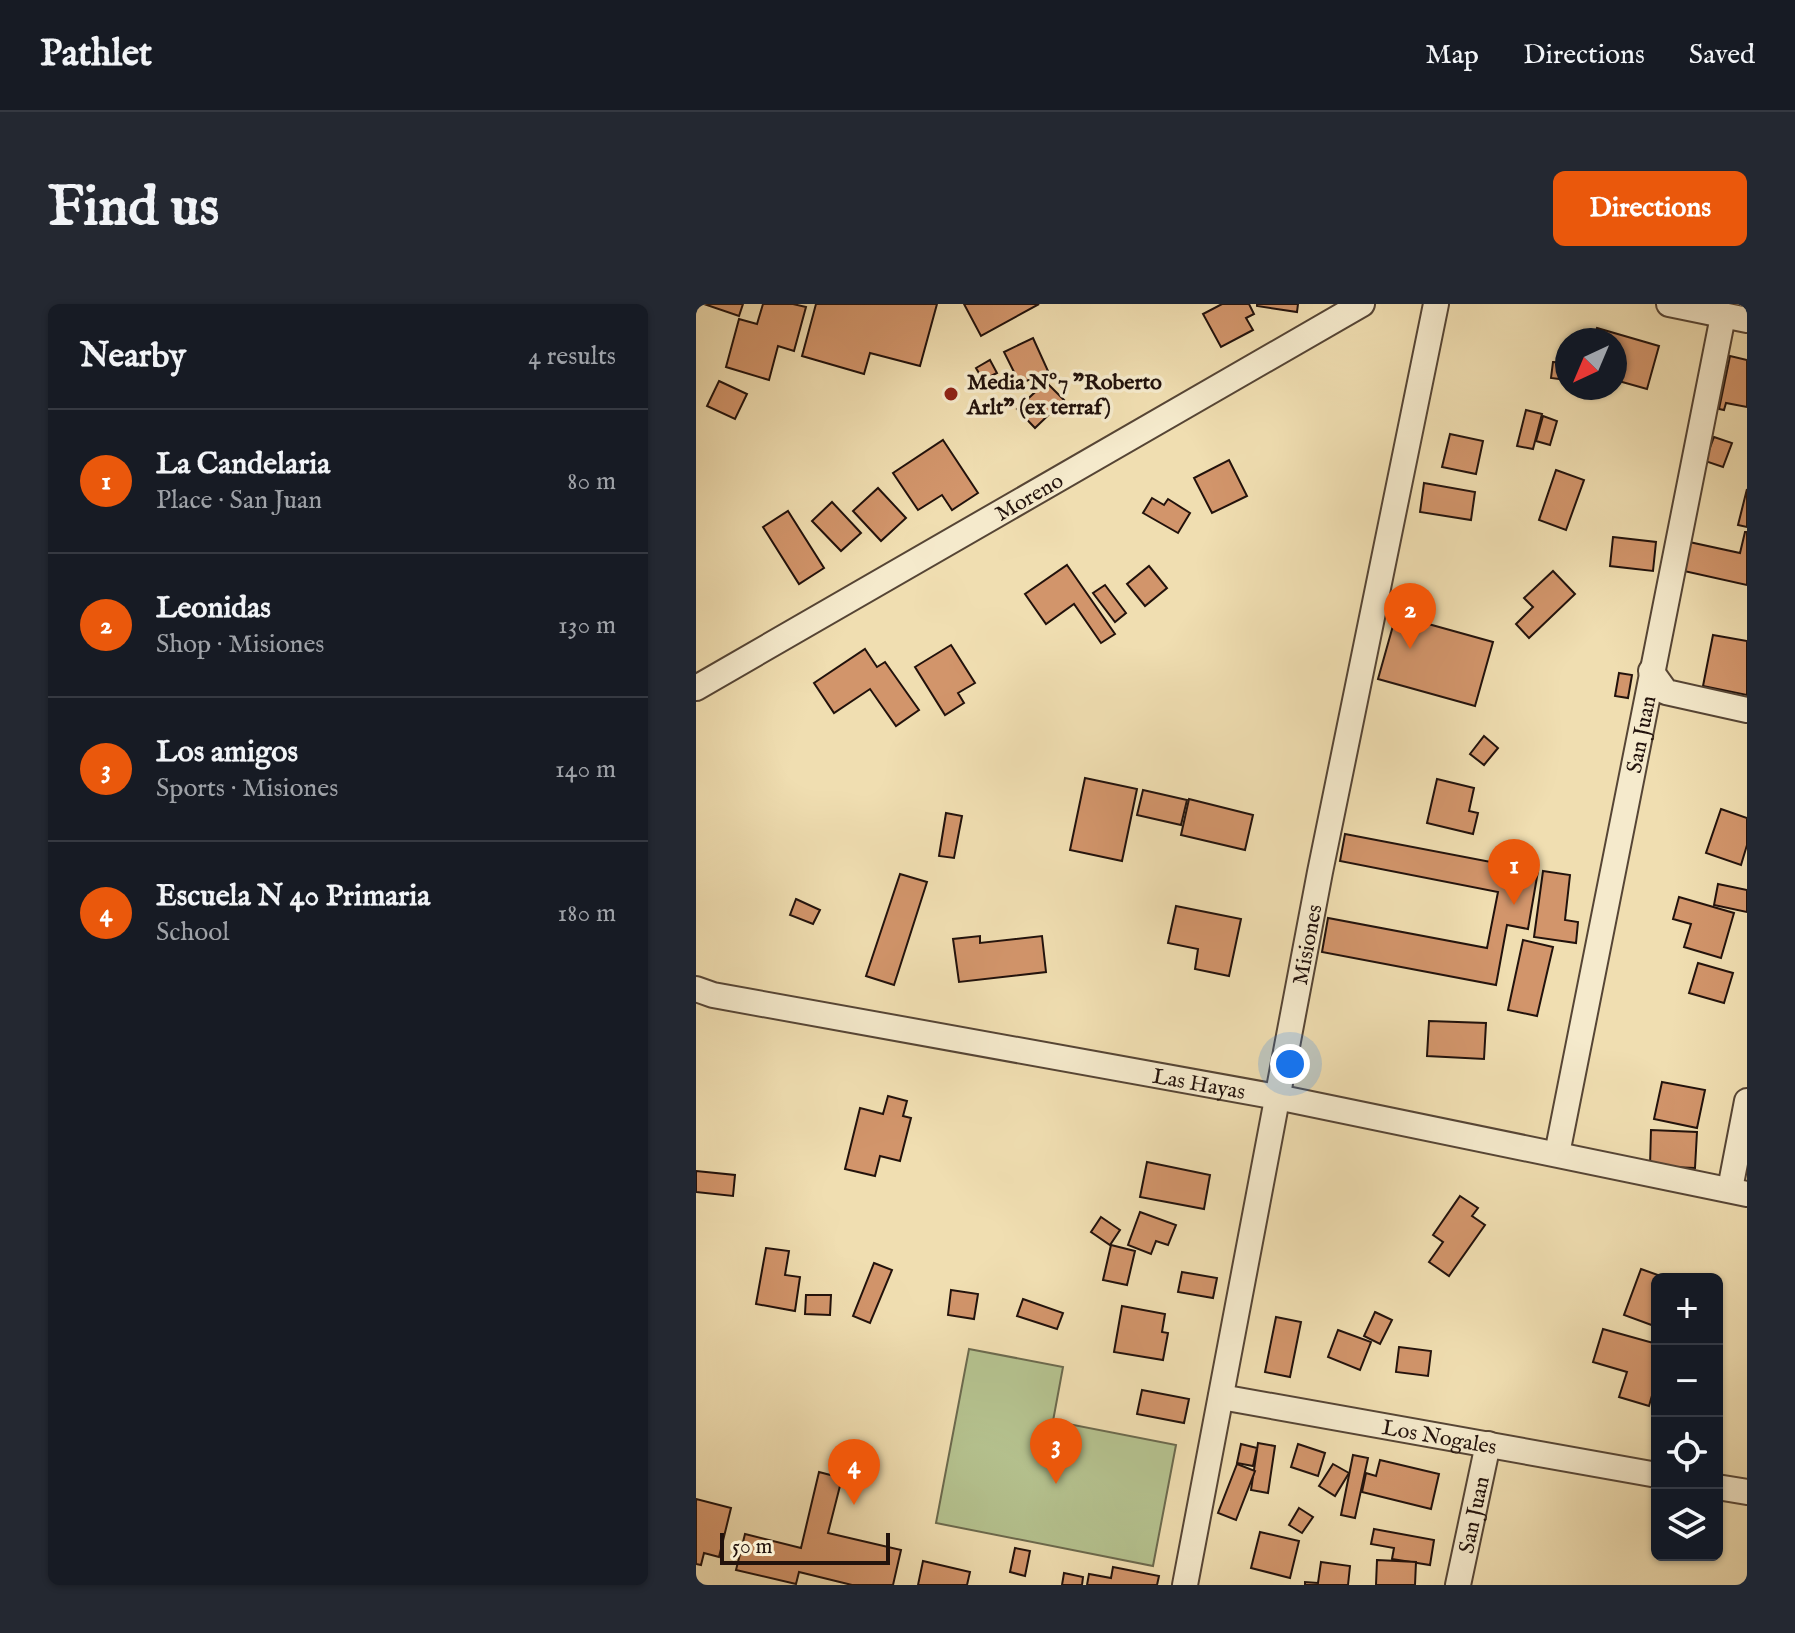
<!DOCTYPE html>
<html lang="en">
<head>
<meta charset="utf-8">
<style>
	body { margin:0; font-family:"IM FELL English",serif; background:#242831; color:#f1f3f6 }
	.controls { position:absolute; right:24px; bottom:24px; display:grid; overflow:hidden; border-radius:12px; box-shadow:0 2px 6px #0004 }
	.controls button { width:72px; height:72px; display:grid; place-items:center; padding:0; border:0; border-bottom:2px solid #363941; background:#171b24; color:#f1f3f6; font:40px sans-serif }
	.compass { position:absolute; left:859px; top:24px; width:72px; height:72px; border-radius:50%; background:#171b24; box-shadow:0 2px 6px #0004; rotate:224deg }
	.scale { position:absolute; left:24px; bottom:20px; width:170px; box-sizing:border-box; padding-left:8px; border:4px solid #22120c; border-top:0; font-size:22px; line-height:28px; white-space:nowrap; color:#22120c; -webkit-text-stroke:6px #f5eacc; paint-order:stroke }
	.you { position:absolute; left:594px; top:760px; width:28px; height:28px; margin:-20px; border:6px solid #fff; border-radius:50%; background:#1a73e8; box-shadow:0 0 0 12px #1a73e833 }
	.badge { display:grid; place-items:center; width:52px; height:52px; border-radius:50%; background:#ea580c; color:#fff; font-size:26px; font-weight:700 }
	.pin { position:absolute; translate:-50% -66px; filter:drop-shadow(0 2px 4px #0008) }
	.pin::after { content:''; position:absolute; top:42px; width:28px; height:24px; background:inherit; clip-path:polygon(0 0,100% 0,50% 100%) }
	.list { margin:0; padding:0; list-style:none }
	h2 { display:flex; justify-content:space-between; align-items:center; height:104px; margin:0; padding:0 32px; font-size:34px }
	h2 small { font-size:26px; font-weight:400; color:#9ea1a6 }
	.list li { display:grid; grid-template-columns:52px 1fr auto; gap:24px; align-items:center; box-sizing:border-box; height:144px; padding:0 32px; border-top:2px solid #363941 }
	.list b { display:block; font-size:30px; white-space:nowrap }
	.list p { margin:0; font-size:26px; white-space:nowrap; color:#9ea1a6 }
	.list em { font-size:26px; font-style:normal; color:#9ea1a6 }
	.icon { flex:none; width:44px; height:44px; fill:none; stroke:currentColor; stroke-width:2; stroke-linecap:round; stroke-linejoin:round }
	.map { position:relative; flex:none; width:1051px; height:1281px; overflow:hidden; border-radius:12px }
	header { display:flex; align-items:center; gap:48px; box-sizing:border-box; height:112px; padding:0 40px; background:#171b24; border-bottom:2px solid #363941 }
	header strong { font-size:38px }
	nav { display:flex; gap:44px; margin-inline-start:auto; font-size:28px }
	.intro { display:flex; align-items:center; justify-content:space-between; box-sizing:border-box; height:192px; padding:0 48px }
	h1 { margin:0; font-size:56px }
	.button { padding:20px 36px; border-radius:12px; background:#ea580c; color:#fff; font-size:28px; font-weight:700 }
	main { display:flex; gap:48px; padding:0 48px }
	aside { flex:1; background:#171b24; border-radius:12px; box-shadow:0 2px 6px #0004 }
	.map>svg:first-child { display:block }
	.green { fill:#b5c28f; stroke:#6c6a4e; stroke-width:2 }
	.building { fill:#d2956b; stroke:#22120c; stroke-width:2 }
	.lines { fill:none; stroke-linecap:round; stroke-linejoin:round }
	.minor-casing { stroke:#564535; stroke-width:28 }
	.minor { stroke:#f5eacc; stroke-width:24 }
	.poi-dot { fill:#8f2418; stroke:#f5eacc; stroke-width:3 }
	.labels { text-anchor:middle; stroke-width:7; stroke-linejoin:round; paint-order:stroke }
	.poi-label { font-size:22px; font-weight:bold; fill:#22120c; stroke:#f5eacc; text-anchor:start }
	.street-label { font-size:22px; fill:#22120c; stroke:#f5eacc }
</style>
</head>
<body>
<header>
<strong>Pathlet</strong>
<nav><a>Map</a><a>Directions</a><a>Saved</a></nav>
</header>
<div class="intro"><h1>Find us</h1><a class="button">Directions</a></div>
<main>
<aside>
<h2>Nearby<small>4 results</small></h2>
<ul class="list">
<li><span class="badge">1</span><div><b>La Candelaria</b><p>Place · San Juan</p></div><em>80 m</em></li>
<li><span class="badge">2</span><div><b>Leonidas</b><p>Shop · Misiones</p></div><em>130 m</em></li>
<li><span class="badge">3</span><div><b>Los amigos</b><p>Sports · Misiones</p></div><em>140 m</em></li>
<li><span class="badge">4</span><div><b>Escuela N 40 Primaria</b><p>School</p></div><em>180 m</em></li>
</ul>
</aside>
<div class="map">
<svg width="1051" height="1281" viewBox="0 0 1051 1281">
	<rect width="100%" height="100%" fill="#f0deb1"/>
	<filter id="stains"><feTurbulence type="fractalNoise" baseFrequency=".0025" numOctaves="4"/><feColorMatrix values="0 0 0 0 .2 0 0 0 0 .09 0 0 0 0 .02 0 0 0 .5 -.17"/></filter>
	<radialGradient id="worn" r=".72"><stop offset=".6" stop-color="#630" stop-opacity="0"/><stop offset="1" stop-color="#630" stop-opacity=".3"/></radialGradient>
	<polygon class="green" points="273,1045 367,1063 357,1117 480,1141 457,1262 240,1219"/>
	<g class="building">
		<polygon points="8,0 47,0 43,12"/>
		<polygon points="67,0 97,0 110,3 98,47 82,42 73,76 30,63 43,15 61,20"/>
		<polygon points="120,0 241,0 224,62 174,49 168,70 106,52"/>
		<polygon points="268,0 343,0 285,32"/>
		<polygon points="526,0 553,0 558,10 550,14 557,26 525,43 507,10"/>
		<polygon points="561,0 602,0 601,8 561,2"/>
		<polygon points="901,24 963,42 951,85 919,76 919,36 898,36"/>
		<polygon points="337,34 352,67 324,80 308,48"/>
		<polygon points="1034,52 1051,56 1051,103 1030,99 1028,106 1023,105"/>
		<polygon points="294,56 301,69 287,76 280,64"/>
		<polygon points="857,58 871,59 871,76 855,74"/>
		<polygon points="23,77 51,90 39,115 11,102"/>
		<polygon points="350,78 368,96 339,124 321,105"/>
		<polygon points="830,106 846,110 837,145 821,142"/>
		<polygon points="847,112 861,117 854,141 840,137"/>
		<polygon points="754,130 787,137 780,170 746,163"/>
		<polygon points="1018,133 1036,139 1027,163 1009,157"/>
		<polygon points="247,136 282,189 256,206 246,191 222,206 197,169"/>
		<polygon points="533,156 551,192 516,209 498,174"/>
		<polygon points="860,166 888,176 870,226 843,216"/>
		<polygon points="728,179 779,188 775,216 724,208"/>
		<polygon points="182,184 210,214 185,237 157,207"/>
		<polygon points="1051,185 1051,223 1042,221"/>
		<polygon points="456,194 468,201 472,195 494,209 482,229 447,209"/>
		<polygon points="136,198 165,229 145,247 116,217"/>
		<polygon points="92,207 128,264 103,280 67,223"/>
		<polygon points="1049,228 1051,228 1051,281 979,265 984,236 1044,249"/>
		<polygon points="917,233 960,238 957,267 914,262"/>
		<polygon points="371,261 419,330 405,339 378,300 350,320 329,290"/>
		<polygon points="453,262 471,284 449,302 431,280"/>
		<polygon points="857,267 879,290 833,334 820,320 837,303 828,294"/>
		<polygon points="409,281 430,309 419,318 397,289"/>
		<polygon points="700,311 797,338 779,402 682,375"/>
		<polygon points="1017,331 1051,337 1051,391 1007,382"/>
		<polygon points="255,341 279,379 262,389 268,399 249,411 219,363"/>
		<polygon points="169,345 181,363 189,358 223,406 200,422 174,385 138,409 118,379"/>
		<polygon points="923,369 936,371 932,394 919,392"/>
		<polygon points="788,432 802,444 788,461 774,450"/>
		<polygon points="389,474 441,485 426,557 374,546"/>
		<polygon points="741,475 778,484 773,507 782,509 777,530 731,519"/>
		<polygon points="447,486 491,496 485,521 441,511"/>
		<polygon points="493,495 557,511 549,546 485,531"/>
		<polygon points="1025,505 1051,514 1051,541 1045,561 1010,549"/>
		<polygon points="250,509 266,512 258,554 243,552"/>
		<polygon points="649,530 842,567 832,625 811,621 800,681 626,648 632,614 791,644 802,588 644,557"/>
		<polygon points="847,567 874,571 869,616 882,618 880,639 838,633"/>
		<polygon points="204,570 231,578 198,681 170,672"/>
		<polygon points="1022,580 1051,586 1051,608 1018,601"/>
		<polygon points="983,593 1038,609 1025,654 988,643 995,620 977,615"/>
		<polygon points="100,595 124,606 117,620 94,611"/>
		<polygon points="480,602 545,615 533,672 499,665 502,645 472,639"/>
		<polygon points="284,632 284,639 346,632 350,668 263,678 257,635"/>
		<polygon points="827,636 857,643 841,712 812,706"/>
		<polygon points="1002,659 1037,669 1028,699 993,689"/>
		<polygon points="733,717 790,719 788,755 731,752"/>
		<polygon points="966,778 1009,786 1001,824 958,815"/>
		<polygon points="192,792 211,797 207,812 215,814 204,857 184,852 179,872 149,865 164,804 187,810"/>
		<polygon points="955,826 1001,828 999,864 954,862"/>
		<polygon points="451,858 514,871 508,905 444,893"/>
		<polygon points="0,867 39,871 37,892 0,888"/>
		<polygon points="764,892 782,904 776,912 789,921 753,972 733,958 747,938 737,931"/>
		<polygon points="444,908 480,921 472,941 460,937 455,950 432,941"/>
		<polygon points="405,913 424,926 414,941 395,928"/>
		<polygon points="415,941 439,947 431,981 407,976"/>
		<polygon points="70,944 93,947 89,971 104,973 99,1007 60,1000"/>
		<polygon points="178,959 196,966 174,1019 157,1012"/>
		<polygon points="945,965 973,975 961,975 961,1023 928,1011"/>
		<polygon points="486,968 521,974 517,994 482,988"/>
		<polygon points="255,986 282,990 278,1015 252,1011"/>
		<polygon points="110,991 135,991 134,1011 109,1010"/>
		<polygon points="327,995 367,1009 361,1025 321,1012"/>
		<polygon points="426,1002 469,1010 466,1028 472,1029 467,1056 418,1048"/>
		<polygon points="679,1008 696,1016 684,1040 668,1032"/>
		<polygon points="580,1013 605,1018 594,1073 569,1068"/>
		<polygon points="907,1025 961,1040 961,1074 953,1102 923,1093 931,1068 897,1058"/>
		<polygon points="642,1026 675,1038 664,1066 632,1053"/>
		<polygon points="703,1043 735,1047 732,1072 700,1068"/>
		<polygon points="446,1086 493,1095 488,1119 441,1110"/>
		<polygon points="562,1139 579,1142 572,1189 555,1186"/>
		<polygon points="545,1140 561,1144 557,1162 541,1159"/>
		<polygon points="602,1140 629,1149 622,1172 595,1163"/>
		<polygon points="657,1151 672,1154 659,1214 645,1211"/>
		<polygon points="684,1156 743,1170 735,1205 666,1188 670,1169 680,1172"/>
		<polygon points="541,1160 559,1167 540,1216 522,1209"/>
		<polygon points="637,1160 653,1169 639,1192 623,1182"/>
		<polygon points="123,1168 146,1174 132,1229 205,1246 197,1281 156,1281 103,1268 100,1280 40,1266 49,1230 105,1244"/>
		<polygon points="0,1195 35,1204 23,1253 8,1249 5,1261 0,1260"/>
		<polygon points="603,1204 617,1213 606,1229 593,1221"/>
		<polygon points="678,1225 738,1236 734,1261 696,1255 698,1244 675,1240"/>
		<polygon points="564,1228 603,1237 594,1274 555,1264"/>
		<polygon points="319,1244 334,1247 329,1272 314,1268"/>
		<polygon points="681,1256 720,1258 719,1281 680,1281"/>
		<polygon points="227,1257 274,1268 271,1281 222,1281"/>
		<polygon points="625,1258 654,1262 652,1281 609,1281 609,1278 622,1279"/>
		<polygon points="417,1263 463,1272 461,1281 391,1281 393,1270 415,1274"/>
		<polygon points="368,1269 387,1273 386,1281 366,1281"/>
	</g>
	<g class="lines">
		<defs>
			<g id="minor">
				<polyline points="973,0 1051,16"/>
				<polyline points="955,367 970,388 1051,406"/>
				<path id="s1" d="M 0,384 L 666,0"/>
				<path id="s2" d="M 0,685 L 17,691 L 581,793 L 1051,890"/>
				<path id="s3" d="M 861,850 L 1027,12"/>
				<polyline points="1034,885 1051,797"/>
				<path id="s4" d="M 525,1093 L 961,1171"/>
				<polyline points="1021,1183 1051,1188"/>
				<path id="s5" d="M 489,1281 L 624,568 L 740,0"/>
				<path id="s6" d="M 762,1281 L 792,1140"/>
			</g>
		</defs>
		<use href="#minor" class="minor-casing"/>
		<use href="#minor" class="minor"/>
	</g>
	<circle class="poi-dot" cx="255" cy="90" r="8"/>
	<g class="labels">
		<g class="poi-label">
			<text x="271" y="85">Media Nº7 "Roberto<tspan x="271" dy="25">Arlt" (ex terraf)</tspan></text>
		</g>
		<g class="street-label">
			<text dy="8" stroke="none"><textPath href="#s1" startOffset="384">Moreno</textPath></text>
			<text dy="8" stroke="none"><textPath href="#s3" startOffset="428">San Juan</textPath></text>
			<text dy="8" stroke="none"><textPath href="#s5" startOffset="652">Misiones</textPath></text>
			<text dy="8" stroke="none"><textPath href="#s2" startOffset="512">Las Hayas</textPath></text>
			<text dy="8" stroke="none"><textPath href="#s4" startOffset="222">Los Nogales</textPath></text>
			<text dy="8" stroke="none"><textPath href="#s6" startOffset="72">San Juan</textPath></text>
		</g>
	</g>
	<rect width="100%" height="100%" filter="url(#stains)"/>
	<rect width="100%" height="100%" fill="url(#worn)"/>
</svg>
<div class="controls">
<button>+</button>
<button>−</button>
<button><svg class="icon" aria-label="locate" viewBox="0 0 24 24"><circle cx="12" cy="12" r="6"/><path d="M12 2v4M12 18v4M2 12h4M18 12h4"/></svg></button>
<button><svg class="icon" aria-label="layers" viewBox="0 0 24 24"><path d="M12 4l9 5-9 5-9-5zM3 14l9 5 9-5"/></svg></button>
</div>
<svg class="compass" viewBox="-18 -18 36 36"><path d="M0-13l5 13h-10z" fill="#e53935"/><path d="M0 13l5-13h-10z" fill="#9ea1a6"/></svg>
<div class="scale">50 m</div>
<div class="you"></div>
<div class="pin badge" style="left:818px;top:601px">1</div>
<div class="pin badge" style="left:714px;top:345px">2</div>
<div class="pin badge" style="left:360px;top:1180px">3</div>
<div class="pin badge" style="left:158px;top:1201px">4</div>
</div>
</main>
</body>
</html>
